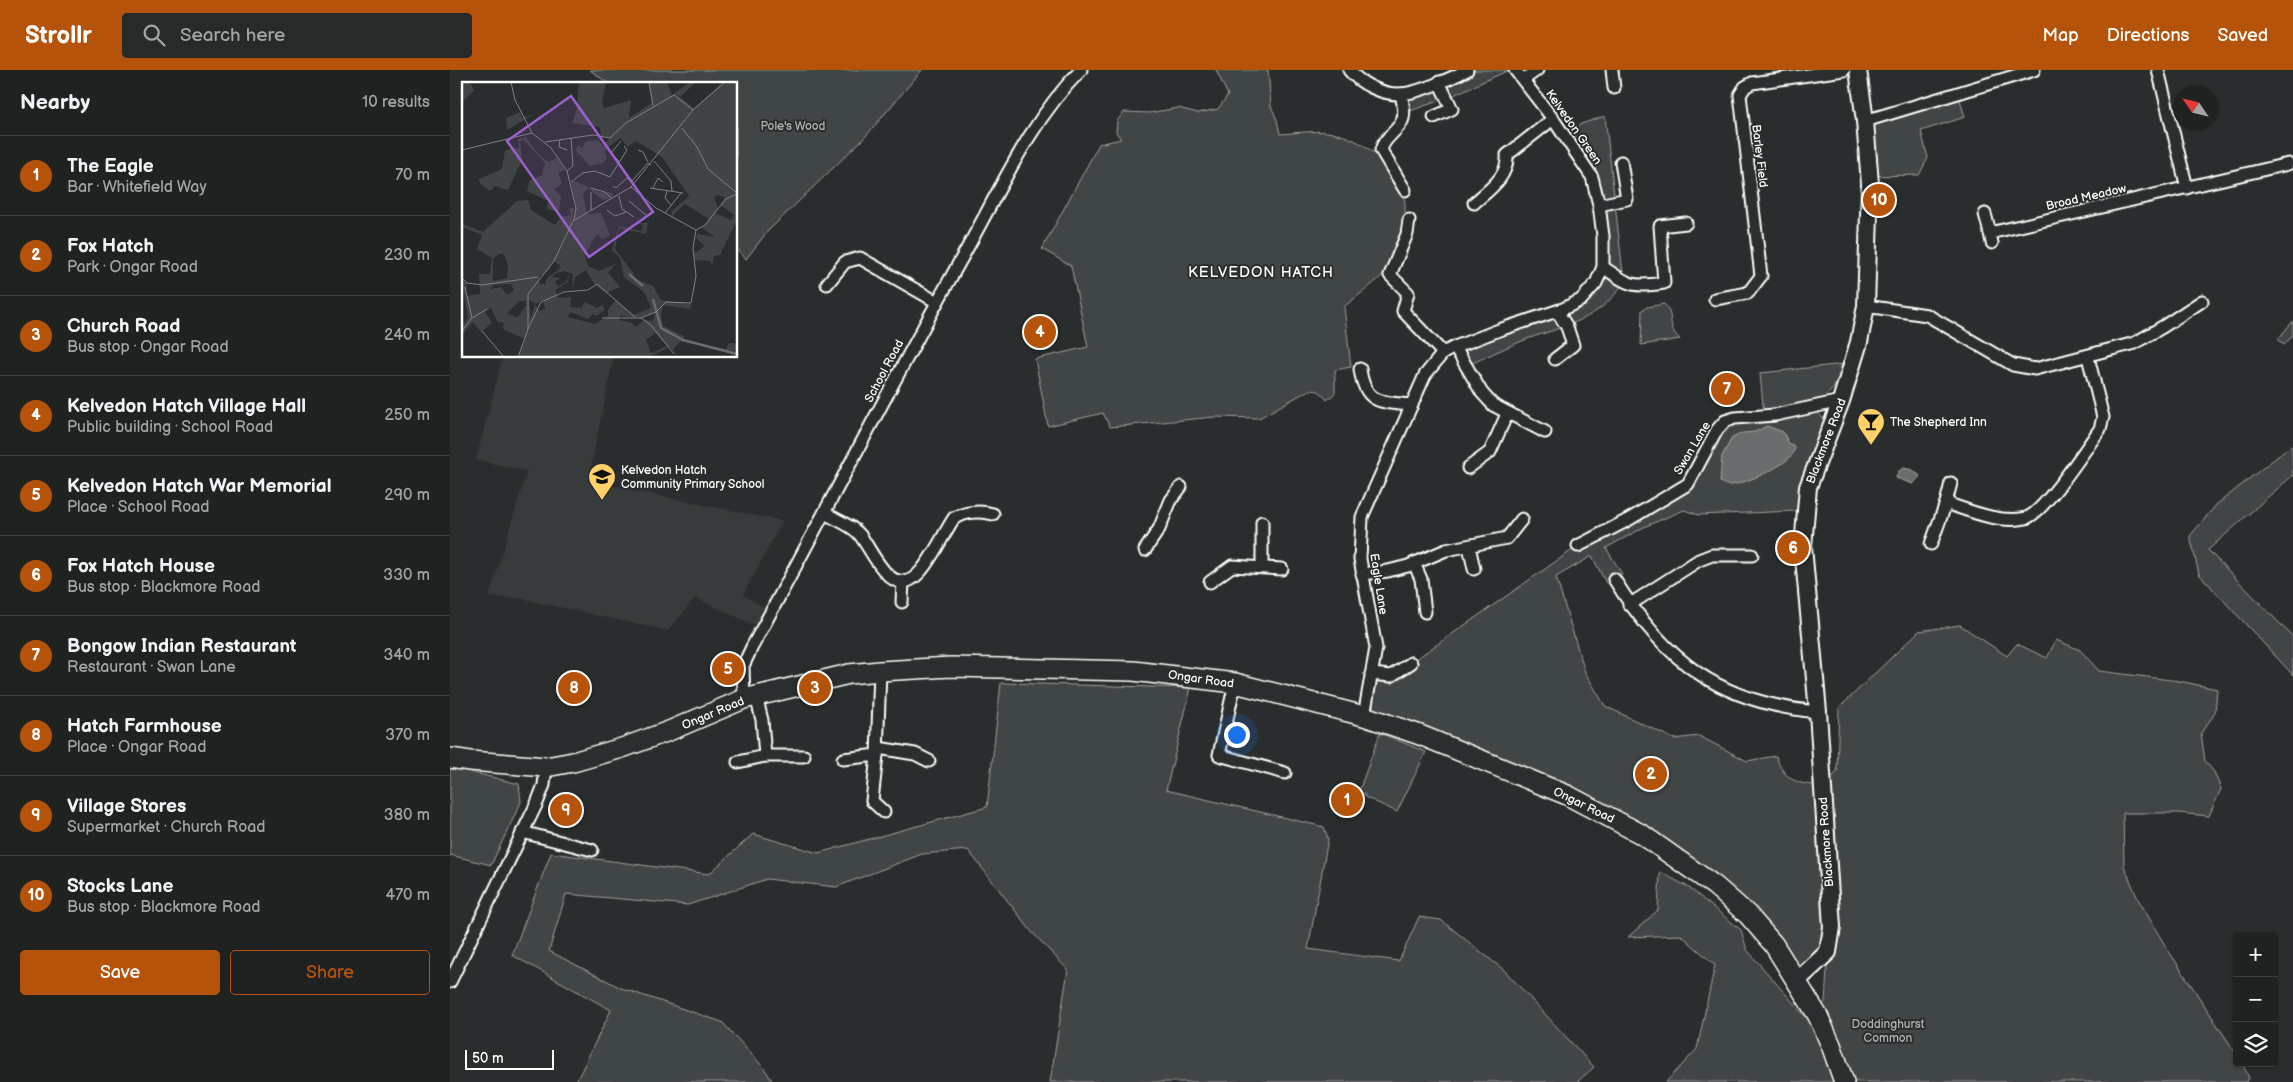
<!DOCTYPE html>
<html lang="en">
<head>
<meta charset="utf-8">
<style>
	body { margin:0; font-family:"Balsamiq Sans",sans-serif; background:#282a2a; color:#f1f3f6 }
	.controls { position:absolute; right:15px; bottom:15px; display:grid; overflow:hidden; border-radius:5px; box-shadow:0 1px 4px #0004 }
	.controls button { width:45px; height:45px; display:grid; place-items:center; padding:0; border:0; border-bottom:1px solid #3d3f40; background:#202222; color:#f1f3f6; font:25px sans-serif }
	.compass { position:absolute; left:1723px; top:15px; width:45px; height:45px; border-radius:50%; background:#202222; box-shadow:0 1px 4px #0004; rotate:305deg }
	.scale { position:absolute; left:15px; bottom:12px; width:89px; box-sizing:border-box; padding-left:5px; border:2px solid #fff; border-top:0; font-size:14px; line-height:18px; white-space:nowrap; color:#fff; -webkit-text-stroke:4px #2a2d2e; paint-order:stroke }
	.you { position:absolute; left:786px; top:664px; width:18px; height:18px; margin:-12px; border:4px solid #fff; border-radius:50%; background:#1a73e8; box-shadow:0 0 0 8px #1a73e833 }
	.badge { display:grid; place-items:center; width:32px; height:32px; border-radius:50%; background:#b45309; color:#fff; font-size:16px; font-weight:700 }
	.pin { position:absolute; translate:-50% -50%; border:2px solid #fff; box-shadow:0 1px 5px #0006 }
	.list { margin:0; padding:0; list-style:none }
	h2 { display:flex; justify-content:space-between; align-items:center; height:65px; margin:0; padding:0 20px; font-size:21px }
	h2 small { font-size:16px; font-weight:400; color:#a2a4a5 }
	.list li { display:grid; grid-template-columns:32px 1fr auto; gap:15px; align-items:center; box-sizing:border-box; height:80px; padding:0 20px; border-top:1px solid #3d3f40 }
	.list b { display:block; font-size:19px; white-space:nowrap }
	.list p { margin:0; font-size:16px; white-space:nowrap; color:#a2a4a5 }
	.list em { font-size:16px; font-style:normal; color:#a2a4a5 }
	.actions { display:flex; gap:10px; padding:15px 20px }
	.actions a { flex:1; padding:11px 0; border:1px solid #b45309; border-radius:5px; text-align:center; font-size:18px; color:#b45309 }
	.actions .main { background:#b45309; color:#fff }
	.icon { flex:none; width:28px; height:28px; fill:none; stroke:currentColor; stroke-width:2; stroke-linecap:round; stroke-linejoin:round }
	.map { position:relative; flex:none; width:1843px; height:1012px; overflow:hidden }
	header { display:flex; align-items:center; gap:30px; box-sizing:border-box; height:70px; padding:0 25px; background:#b45309; color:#fff }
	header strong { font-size:24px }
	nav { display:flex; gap:28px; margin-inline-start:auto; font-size:18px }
	.search { width:350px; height:45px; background:#282a2a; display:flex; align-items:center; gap:12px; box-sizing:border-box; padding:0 18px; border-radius:5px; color:#a2a4a5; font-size:19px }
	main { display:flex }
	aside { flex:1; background:#202222 }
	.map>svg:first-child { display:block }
	.built { fill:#373a3b }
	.green { fill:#414445; stroke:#a0a2a2 }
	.water { fill:#6a6c6d; stroke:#a6a7a7 }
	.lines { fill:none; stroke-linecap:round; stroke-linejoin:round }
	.street-casing { stroke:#fff; stroke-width:15 }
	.secondary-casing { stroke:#fff; stroke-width:20 }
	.primary-casing { stroke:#fff; stroke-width:22 }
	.street { stroke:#2a2d2e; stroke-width:11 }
	.secondary { stroke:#2a2d2e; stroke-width:16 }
	.primary { stroke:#2a2d2e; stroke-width:19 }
	.labels { text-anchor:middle; stroke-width:4; stroke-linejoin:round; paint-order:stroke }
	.park-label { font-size:12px; fill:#b3b4b5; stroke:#2a2d2e }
	.street-label { font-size:12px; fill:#fff; stroke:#2a2d2e }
	.poi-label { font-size:12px; fill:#fff; stroke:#2a2d2e; text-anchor:start }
	.quarter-label { font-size:15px; letter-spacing:1px; fill:#fff; stroke:#2a2d2e }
	.inset-river { fill:none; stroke:#6a6c6d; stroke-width:2.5 }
	.inset-road { fill:none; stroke:#7f8182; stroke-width:1 }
	.view { fill:#9c61cf; fill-opacity:0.15; stroke:#9c61cf; stroke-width:2.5 }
	.inset-edge { fill:none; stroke:#fff; stroke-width:2.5 }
</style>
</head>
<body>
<header>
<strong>Strollr</strong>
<div class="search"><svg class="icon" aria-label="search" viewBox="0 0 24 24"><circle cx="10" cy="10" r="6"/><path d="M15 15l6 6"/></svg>Search here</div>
<nav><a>Map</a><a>Directions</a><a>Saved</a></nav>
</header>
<main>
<aside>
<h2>Nearby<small>10 results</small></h2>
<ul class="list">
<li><span class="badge">1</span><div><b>The Eagle</b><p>Bar · Whitefield Way</p></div><em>70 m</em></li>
<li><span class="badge">2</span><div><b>Fox Hatch</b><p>Park · Ongar Road</p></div><em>230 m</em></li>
<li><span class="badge">3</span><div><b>Church Road</b><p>Bus stop · Ongar Road</p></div><em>240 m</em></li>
<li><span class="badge">4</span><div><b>Kelvedon Hatch Village Hall</b><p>Public building · School Road</p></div><em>250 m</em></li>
<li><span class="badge">5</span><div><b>Kelvedon Hatch War Memorial</b><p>Place · School Road</p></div><em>290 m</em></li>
<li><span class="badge">6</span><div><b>Fox Hatch House</b><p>Bus stop · Blackmore Road</p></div><em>330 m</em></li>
<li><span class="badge">7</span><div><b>Bongow Indian Restaurant</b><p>Restaurant · Swan Lane</p></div><em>340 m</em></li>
<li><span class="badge">8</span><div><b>Hatch Farmhouse</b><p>Place · Ongar Road</p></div><em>370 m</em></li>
<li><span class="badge">9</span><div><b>Village Stores</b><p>Supermarket · Church Road</p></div><em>380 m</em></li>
<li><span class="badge">10</span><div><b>Stocks Lane</b><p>Bus stop · Blackmore Road</p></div><em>470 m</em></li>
</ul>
<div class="actions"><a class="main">Save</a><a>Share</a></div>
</aside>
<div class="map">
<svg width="1843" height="1012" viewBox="0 0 1843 1012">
	<rect width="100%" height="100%" fill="#2a2d2e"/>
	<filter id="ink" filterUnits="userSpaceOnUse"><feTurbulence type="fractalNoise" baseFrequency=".02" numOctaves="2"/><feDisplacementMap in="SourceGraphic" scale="10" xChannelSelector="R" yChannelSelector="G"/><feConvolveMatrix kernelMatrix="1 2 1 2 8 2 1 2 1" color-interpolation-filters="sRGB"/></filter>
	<g filter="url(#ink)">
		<polygon class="built" points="53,286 164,286 138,411 333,451 293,525 315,538 307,556 245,528 218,561 68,528 39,527 77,401 26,390"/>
		<g class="green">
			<polygon points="140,0 472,0 415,67 317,162 296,189 286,178 286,14 159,14"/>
			<path d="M 766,0 L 818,0 L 821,36 L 827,50 L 830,64 C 848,63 869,59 887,64 C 915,70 947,98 954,127 C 958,146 951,176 942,194 C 936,206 905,227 894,237 L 901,297 L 885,300 L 885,323 L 877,330 L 869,321 L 859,320 L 809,348 L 764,347 L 660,357 L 653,343 L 598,356 L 585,289 L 638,277 L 621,196 L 592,179 L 649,74 L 671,69 L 666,62 L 667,51 L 674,42 L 699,43 L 728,38 L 748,43 L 768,39 L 778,25 Z"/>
			<polygon points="1017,0 1059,0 997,28 954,43 951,24"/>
			<polygon points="1508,23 1515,47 1471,61 1478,88 1469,105 1419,106 1415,51"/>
			<path d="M 1155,46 L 1174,212 C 1150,250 1117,255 1077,269 C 1056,277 1036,287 1016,296 L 1005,277 L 1131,230 L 1153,197 L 1142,107 L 1114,65 L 1131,54 Z"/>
			<path d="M 1214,234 C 1225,244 1216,258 1230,269 L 1191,275 L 1192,240 L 1197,237 Z"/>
			<polygon points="1843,251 1843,265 1834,275 1828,269"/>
			<path d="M 1395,294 L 1383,319 L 1363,337 L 1376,352 L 1348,438 L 1345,441 L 1249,445 L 1234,440 L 1196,456 L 1156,478 L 1172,504 L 1156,513 L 1142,486 L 1106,507 L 1135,602 L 1155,636 L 1224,669 L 1249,666 L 1297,691 L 1326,686 C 1334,712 1349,714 1373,716 L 1387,702 L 1389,638 L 1469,561 L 1510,555 L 1557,586 L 1567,574 L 1597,588 L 1606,570 L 1630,580 L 1649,601 L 1729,611 L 1767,619 L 1765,643 L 1751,663 L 1755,691 L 1764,702 L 1771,719 L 1759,746 L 1728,743 L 1673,743 L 1674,796 L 1688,829 L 1716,877 L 1787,985 L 1787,993 L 1792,993 L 1799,1008 L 1797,1012 L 1216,1012 L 1247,979 L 1265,895 L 1231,865 L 1178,867 L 1208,840 L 1210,802 L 1238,817 L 1291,860 L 1297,880 L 1354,945 L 1375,932 L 1378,883 L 1347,911 L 1324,875 L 1192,765 L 914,646 L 921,604 L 949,601 L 1128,476 L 1229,418 L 1272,354 L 1314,346 L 1310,303 Z"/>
			<polygon points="1842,375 1843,405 1758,480 1843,567 1843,605 1749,504 1740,466 1766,435"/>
			<polygon points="551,613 741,618 716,720 874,757 878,769 858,879 949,891 969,847 991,850 1055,901 1144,997 1127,1012 600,1012 618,900 581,861 518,780 472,784 386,817 317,809 238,835 116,824 99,881 171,918 272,952 314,998 323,1012 126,1012 161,940 62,885 101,783 259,804 303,764 368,783 537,737"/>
			<polygon points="930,663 976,682 947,742 915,727 915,725 909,721"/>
			<polygon points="0,697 69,714 71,732 41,795 0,785"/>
		</g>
		<g class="water">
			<path d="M 1317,356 L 1333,362 L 1339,374 L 1345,377 C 1346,393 1296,413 1281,415 C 1277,416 1274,414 1270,412 L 1272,386 L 1282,368 L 1293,363 L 1305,362 Z"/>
			<polygon points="1453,398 1463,400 1470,406 1463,414 1446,408 1448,402"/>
		</g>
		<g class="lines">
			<defs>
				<g id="street">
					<path d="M 899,0 C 910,14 933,25 951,24 C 968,23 1002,8 1017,0"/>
					<polyline points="1162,0 1164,18"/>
					<polyline points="1708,0 1737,118"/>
					<polyline points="1073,10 1087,0"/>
					<path d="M 951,24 C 953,34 956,45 951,53 C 944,64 934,68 931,80 L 955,120"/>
					<polyline points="984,47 1002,39 989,12"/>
					<polyline points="1415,51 1584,0"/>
					<path d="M 1024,133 C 1039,120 1059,106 1057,85 L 1103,49"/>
					<polyline points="1149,135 1177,129 1171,92"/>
					<polyline points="1535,144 1540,163"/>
					<polyline points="959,150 957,164 940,205 958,223 953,241 993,283"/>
					<polyline points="1542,173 1540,163 1838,94"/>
					<path d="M 1153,197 C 1179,215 1181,218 1214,213 L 1210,156 L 1236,153"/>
					<polyline points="377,214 395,192 410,188 487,232"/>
					<polyline points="1265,229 1298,223 1311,206 1290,25 1295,17 1302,13 1394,0"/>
					<polyline points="1416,236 1477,245 1563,295 1585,299 1685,273 1714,256 1752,231"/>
					<polyline points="1005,277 1032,323 1043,335 1095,362"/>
					<polyline points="1105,289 1123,275 1117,257 1107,241"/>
					<path d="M 910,299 C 915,335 932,332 962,335"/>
					<polyline points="1018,398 1040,382 1057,344"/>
					<polyline points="1496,433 1501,413"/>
					<path d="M 375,443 C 386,450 402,455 410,465 C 423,482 442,532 469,503 C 481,491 494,463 504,448 C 516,442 529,440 543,444"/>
					<polyline points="812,452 812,497"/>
					<path d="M 1481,474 L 1496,433 C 1520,441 1550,454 1576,448 C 1594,443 1637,377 1650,359 L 1653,347 L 1638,287"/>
					<polyline points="1019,476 1024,499"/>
					<polyline points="1128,476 1178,450 1238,414 1267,360 1275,351 1285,348 1325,345 1391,331"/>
					<polyline points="695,480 709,459 721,430 731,417"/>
					<polyline points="964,493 971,509 975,542"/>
					<polyline points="912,504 938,501 958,496 996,480 1057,468 1072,449"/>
					<path d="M 1164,509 C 1215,592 1270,633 1368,642"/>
					<polyline points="760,512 782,496 832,499"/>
					<polyline points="452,532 453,511"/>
					<polyline points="1179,535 1249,490 1262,485 1302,485"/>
					<polyline points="921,604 941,606 961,593"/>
					<polyline points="785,613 769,685 835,703"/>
					<polyline points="306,626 312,650 315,686 354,686"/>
					<path d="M 294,629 L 293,596 L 302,577 C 373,447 441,314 514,184 C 549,122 580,51 631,0"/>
					<polyline points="914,646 926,578 910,489 912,447 975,305 993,283 1005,277 1049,260 1113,239 1131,230 1146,213 1153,197 1153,166 1149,135 1142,107 1103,49 1065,0"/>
					<polyline points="428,678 465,684 479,691"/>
					<polyline points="427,685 422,731 434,742"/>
					<polyline points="393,689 427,685 430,601"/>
					<polyline points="288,692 315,686"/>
					<polyline points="72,762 142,780"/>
					<polyline points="0,912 87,733 94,715 96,697"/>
				</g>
				<polyline id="secondary" points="1347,911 1378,882 1382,857 1368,642 1353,477 1358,417 1391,331 1409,272 1416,236 1420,114 1415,51 1408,0"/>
				<polyline id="primary" points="0,688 20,691 96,697 123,692 172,678 219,661 294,629 399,604 430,601 501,597 683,601 785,613 914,646 970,665 1117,725 1193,765 1265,816 1298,845 1324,875 1368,946 1381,975 1394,1012"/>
			</defs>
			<use href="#street" class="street-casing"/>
			<use href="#secondary" class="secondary-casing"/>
			<use href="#primary" class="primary-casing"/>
			<use href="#street" class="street"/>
			<use href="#secondary" class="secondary"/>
			<use href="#primary" class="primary"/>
		</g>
	</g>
	<defs>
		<symbol id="bar-pin" viewBox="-11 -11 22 30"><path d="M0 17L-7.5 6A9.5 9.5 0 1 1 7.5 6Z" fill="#ffd166" stroke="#2a2d2e"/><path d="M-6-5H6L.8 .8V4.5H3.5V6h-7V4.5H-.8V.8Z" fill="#111"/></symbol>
		<symbol id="school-pin" viewBox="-11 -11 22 30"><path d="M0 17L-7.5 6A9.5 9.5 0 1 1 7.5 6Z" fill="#ffd166" stroke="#2a2d2e"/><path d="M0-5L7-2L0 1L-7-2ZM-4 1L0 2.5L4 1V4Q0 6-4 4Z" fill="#111"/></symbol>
	</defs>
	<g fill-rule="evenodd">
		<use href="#bar-pin" x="1405" y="336" width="32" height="43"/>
		<use href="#school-pin" x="136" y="391" width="32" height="43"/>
	</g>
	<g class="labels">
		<g class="park-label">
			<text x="343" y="60">Pole's Wood</text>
			<text x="1438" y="958">Doddinghurst<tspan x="1438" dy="14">Common</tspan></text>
		</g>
		<g class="street-label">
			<text transform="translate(1124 57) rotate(55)" y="4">Kelvedon Green</text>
			<text transform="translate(1310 86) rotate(83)" y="4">Barley Field</text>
			<text transform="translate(1636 127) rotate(-13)" y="4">Broad Meadow</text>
			<text transform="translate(434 301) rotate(-62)" y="4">School Road</text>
			<text transform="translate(1376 371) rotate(-69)" y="4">Blackmore Road</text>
			<text transform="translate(1242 378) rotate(-59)" y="4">Swan Lane</text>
			<text transform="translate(929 514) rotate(81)" y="4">Eagle Lane</text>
			<text transform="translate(751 609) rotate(8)" y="4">Ongar Road</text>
			<text transform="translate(263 643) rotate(-23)" y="4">Ongar Road</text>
			<text transform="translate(1134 735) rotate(26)" y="4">Ongar Road</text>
			<text transform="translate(1376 772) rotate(-94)" y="4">Blackmore Road</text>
		</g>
		<g class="poi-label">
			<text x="1440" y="356">The Shepherd Inn</text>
			<text x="171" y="404">Kelvedon Hatch<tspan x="171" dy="14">Community Primary School</tspan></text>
		</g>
		<g class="quarter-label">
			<text x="811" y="207">KELVEDON HATCH</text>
		</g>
	</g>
	<g transform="translate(12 12)">
		<rect width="275" height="275" fill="#2a2d2e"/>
		<path d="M 0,0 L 8,0 L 12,9 L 0,20 ZM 117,0 L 144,0 L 140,20 L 142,26 L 169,18 L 167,36 L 190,21 L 186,0 L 205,0 L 210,13 L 228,0 L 234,0 L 218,15 L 232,26 L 261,0 L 275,0 L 275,138 L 258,173 L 252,174 L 250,184 L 248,179 L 232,178 L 231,172 L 243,164 L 234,156 L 235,152 L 253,155 L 240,146 L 247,137 L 223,122 L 209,135 L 210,129 L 227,114 L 200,75 L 174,59 L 166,65 L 158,56 L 142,69 L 145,76 L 141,81 L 128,84 L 116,71 L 113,67 L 117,63 L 120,66 L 124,59 L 136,58 L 142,64 L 147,56 L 139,54 L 138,45 L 110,41 L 115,27 ZM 255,113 L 263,115 L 258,123 L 272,133 L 269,138 L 253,131 L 256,126 L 252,115 ZM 58,30 L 60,36 L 72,32 L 45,48 L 44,36 ZM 64,55 L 76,72 L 86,80 L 95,76 L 103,88 L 96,91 L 100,102 L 92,107 L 99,114 L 97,130 L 85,127 L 86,119 L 65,109 L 68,98 L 80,93 L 83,81 L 62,58 L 58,59 L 60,78 L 46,108 L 33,104 L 28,109 L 18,102 L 17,97 L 40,87 L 43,68 L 57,66 L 56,57 ZM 112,99 L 138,110 L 148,110 L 152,115 L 141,118 L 126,106 L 121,112 L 125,132 L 139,131 L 148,153 L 140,158 L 136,152 L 133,155 L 123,173 L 126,184 L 137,189 L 154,182 L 146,190 L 158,205 L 144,211 L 133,203 L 124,188 L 113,195 L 110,210 L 111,192 L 103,189 L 94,191 L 90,195 L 98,196 L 93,200 L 96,204 L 104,200 L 107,193 L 106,200 L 93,208 L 97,216 L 109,215 L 108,225 L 119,226 L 123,220 L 135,226 L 140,223 L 143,228 L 134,234 L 131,232 L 126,237 L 108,230 L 106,235 L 133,242 L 146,234 L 146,227 L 154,218 L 171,233 L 189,226 L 182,210 L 162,195 L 158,176 L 150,168 L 157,144 L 179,149 L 181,143 L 173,141 L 186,141 L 184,152 L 157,146 L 153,167 L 172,192 L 170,196 L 191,204 L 199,218 L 229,222 L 228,227 L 201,223 L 199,233 L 201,244 L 222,254 L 222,257 L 244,263 L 264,267 L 267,261 L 272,261 L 275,263 L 275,275 L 261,268 L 219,259 L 211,267 L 216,275 L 208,265 L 186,275 L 56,275 L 63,257 L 41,247 L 42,241 L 36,240 L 29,226 L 23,230 L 30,241 L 19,250 L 11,240 L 0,253 L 0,244 L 6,236 L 0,199 L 5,201 L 4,214 L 18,212 L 17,192 L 28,192 L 30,176 L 15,167 L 20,153 L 0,145 L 0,131 L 1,142 L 21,150 L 55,119 L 66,118 L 69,128 L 93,143 L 96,138 L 100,138 L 97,135 L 109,133 L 107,126 L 112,126 L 110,141 L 111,142 L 114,123 L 109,100 ZM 37,172 L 42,172 L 46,184 L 45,196 L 31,199 L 31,177 ZM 91,179 L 98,183 L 97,187 L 84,197 L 84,203 L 77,201 L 78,194 L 87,188 ZM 49,202 L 52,208 L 45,213 L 39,205 L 28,207 L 32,203 ZM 67,218 L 74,222 L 81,218 L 83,227 L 77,229 L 73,222 L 69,236 ZM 58,219 L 64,219 L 64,224 L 55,236 L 45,231 ZM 193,231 L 191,239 L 182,238 L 174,245 L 168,240 L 157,238 L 158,234 L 179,236 ZM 193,251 L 205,264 L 189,271 L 184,258 Z" fill="#414445" fill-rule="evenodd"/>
		<path class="inset-river" d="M 167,192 L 181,204M 191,217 L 199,246 L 221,258 L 275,272"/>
		<path class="inset-road" d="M 49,0 L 53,18 L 70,51 L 89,66 L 105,89 L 114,126 L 112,137 L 92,179 L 66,212 L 66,247 L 56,275M 187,0 L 191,24M 220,46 L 235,65 L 246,87 L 275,111M 98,57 L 97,65 L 105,68M 83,60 L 131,53 L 148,56 L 164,41 L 212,13 L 231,28M 0,68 L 70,51M 176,68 L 181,70 L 186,80M 157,79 L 149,71 L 159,59M 192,79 L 209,99 L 210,109M 105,89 L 111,84 L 109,56M 109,100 L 121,91 L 133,89 L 148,95 L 165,68 L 162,64M 169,100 L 186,81 L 189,83M 151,104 L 154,106 L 165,96 L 170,100M 169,105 L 194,126 L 234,148M 129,106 L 143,110 L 149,116M 188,106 L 221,111M 191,106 L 196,96 L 201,100M 205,109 L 203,116 L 209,123M 129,110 L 129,128M 157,114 L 160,127 L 172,135M 167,119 L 185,134M 145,128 L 153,134 L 164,130M 203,131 L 219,111M 111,139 L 169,105 L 231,28 L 263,0M 234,148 L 243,143 L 264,117 L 275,112M 0,196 L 5,201 L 20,203 L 76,195M 3,205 L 10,236M 140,236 L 179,236 L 194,230 L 204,220 L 229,221 L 234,194 L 231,166 L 234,148M 179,236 L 189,243 L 212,272M 66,247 L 79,220 L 102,210 L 126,208 L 135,202 L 173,235M 0,249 L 10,236 L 25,227M 20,249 L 42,275"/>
		<path class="view" d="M 109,14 L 191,130 L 127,175 L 45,59 Z"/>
		<rect width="275" height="275" class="inset-edge"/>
	</g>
</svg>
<div class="controls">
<button>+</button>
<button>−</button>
<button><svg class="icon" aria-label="layers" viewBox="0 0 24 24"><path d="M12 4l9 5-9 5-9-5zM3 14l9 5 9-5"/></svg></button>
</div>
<svg class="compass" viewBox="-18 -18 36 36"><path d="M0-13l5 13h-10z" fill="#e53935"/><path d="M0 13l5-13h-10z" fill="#a2a4a5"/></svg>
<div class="scale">50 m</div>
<div class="you"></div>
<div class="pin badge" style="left:897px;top:730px">1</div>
<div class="pin badge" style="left:1201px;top:704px">2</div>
<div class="pin badge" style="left:365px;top:618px">3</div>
<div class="pin badge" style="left:590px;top:262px">4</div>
<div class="pin badge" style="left:278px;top:599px">5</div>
<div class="pin badge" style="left:1343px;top:478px">6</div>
<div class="pin badge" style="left:1277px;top:319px">7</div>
<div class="pin badge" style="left:124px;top:618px">8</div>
<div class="pin badge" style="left:116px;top:740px">9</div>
<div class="pin badge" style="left:1429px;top:130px">10</div>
</div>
</main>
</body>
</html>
